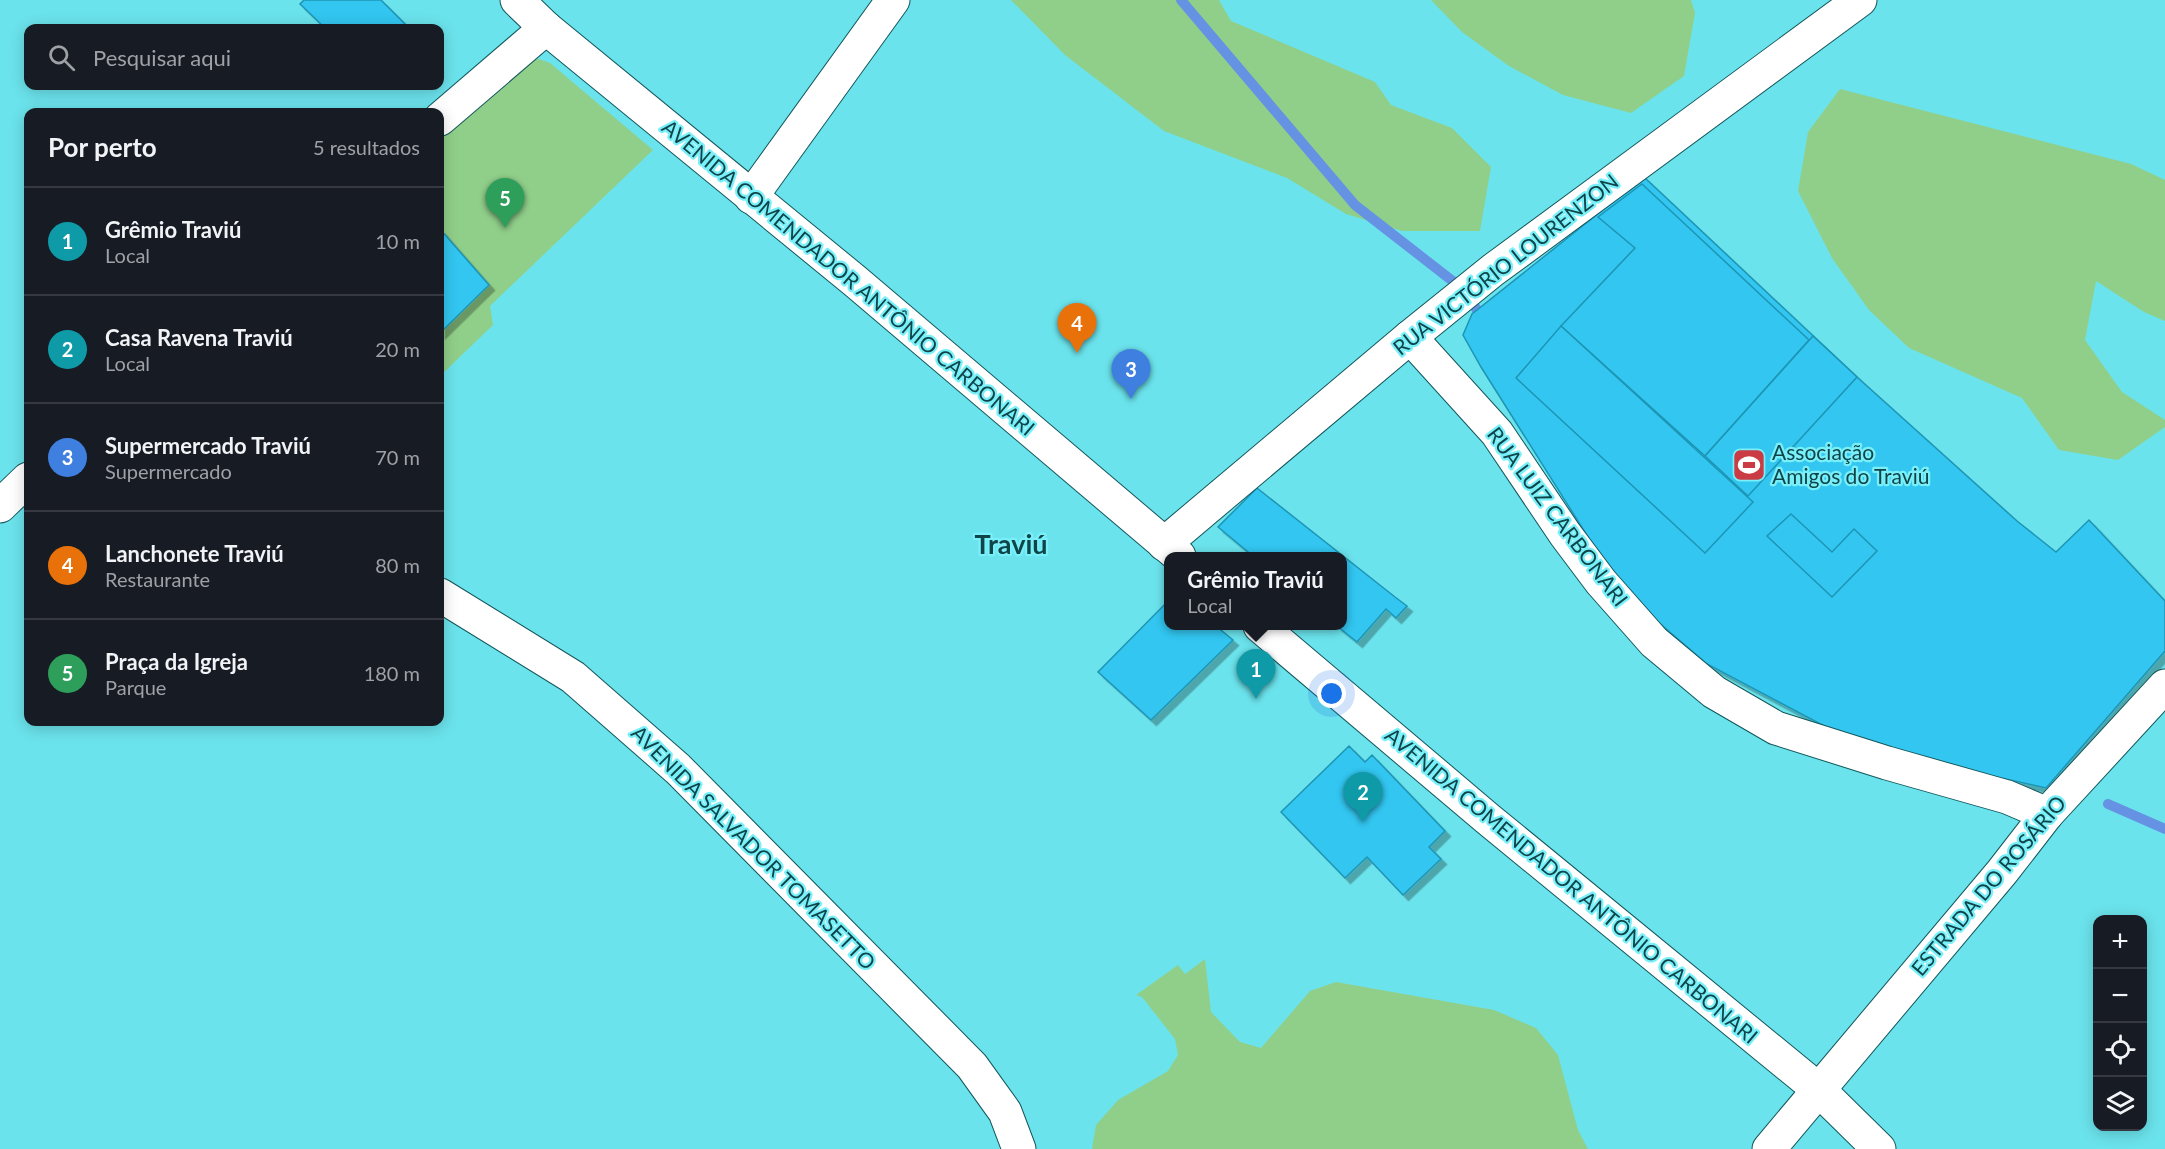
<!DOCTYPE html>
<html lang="pt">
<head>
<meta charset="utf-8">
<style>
	body { margin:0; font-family:Lato,sans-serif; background:#20242c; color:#f1f3f6 }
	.controls { position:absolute; right:18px; bottom:18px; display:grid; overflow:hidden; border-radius:12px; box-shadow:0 3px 15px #0003 }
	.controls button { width:54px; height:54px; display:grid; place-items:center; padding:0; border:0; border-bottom:2px solid #363941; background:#171b24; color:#f1f3f6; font:30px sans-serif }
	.you { position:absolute; left:1332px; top:694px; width:21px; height:21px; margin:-15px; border:4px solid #fff; border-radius:50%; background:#1a73e8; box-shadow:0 0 0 9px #1a73e833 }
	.badge { display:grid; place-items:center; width:39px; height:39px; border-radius:50%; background:#cb3b43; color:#fff; font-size:20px; font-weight:700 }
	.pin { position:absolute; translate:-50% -50px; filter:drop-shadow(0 2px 3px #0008) }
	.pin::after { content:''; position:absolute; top:32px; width:21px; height:18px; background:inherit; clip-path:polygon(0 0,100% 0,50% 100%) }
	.popup { position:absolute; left:1164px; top:552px; width:183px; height:78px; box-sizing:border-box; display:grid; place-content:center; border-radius:12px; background:#171b24; filter:drop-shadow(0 2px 4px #0005); font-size:20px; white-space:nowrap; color:#9ea1a6 }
	.popup b { font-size:22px; color:#f1f3f6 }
	.popup::after { content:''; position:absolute; left:50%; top:100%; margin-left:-12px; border:12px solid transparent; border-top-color:#171b24 }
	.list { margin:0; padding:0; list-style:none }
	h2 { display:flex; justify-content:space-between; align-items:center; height:78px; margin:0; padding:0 24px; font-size:26px }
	h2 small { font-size:20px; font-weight:400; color:#9ea1a6 }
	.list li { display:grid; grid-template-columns:39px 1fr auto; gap:18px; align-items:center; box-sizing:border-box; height:108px; padding:0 24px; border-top:2px solid #363941 }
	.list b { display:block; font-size:22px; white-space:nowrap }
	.list p { margin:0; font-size:20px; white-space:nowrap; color:#9ea1a6 }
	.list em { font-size:20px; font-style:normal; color:#9ea1a6 }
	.icon { flex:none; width:33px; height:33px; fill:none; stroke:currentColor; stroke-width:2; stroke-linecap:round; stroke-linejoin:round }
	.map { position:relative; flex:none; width:2165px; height:1149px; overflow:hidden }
	.search { position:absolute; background:#171b24; box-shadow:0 3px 15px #0003; left:24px; top:24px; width:420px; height:66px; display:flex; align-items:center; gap:15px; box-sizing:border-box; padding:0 21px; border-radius:12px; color:#9ea1a6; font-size:22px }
	.panel { position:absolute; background:#171b24; box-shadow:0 3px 15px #0003; left:24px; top:108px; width:420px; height:618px; border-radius:12px }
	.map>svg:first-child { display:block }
	.green { fill:#90cf8a }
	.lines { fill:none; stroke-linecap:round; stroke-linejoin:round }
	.stream { stroke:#6692e3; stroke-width:10 }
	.building { fill:#32c6f0; stroke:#1e95b5; stroke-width:1.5; filter:url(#shadow) }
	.minor-casing { stroke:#13575c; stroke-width:35 }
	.minor { stroke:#fff; stroke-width:33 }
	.labels { text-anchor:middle; stroke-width:4.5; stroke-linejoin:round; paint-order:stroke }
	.street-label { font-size:21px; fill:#0f4549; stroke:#79f0f9 }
	.poi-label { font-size:21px; fill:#0f4549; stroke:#79f0f9; text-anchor:start }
	.district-label { font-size:27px; font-weight:bold; fill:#0f4549; stroke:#79f0f9 }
</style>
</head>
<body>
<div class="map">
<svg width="2165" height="1149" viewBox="0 0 2165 1149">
	<defs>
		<filter id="shadow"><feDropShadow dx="5.5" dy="5.5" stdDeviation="0" flood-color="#0004"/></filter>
	</defs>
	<rect width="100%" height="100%" fill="#6be3ec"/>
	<g class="green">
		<polygon points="1011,0 1219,0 1231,21 1375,82 1391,105 1452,128 1491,167 1480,231 1402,231 1346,214 1287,178 1164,131 1065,55"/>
		<polygon points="1431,0 1691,0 1695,13 1684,76 1631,113 1563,95 1509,66 1462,32"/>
		<polygon points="539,59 550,63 653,150 490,306 493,325 440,376 440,129 528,60"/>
		<polygon points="1840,89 2131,164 2165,180 2165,321 2144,312 2096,281 2085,340 2122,392 2165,420 2165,427 2118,460 2059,450 2022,398 1909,348 1869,310 1832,258 1798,191 1808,132"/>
		<polygon points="1205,959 1211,1012 1240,1042 1261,1048 1310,991 1336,982 1494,1010 1536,1028 1558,1055 1578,1130 1588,1149 1092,1149 1096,1125 1118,1100 1168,1071 1178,1055 1175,1039 1142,997 1136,995 1178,965 1185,974"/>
	</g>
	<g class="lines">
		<g class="stream">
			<polyline points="1181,0 1355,205 1468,293 1483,322"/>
			<polyline points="2108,804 2165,829"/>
		</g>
	</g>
	<g class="building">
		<polygon points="304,0 381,0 409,28 325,28 300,4"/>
		<polygon points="1644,177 1857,377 2017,521 2056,552 2089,520 2165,601 2165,651 2046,788 1951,767 1845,737 1707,664 1622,591 1481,367 1463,335 1472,314"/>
		<polygon points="1642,184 1809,340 1705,456 1561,326 1635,248 1598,217"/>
		<polygon points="440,229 489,285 440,333"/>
		<polygon points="1561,326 1753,502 1705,553 1516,378"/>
		<polygon points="1813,336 1857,377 1748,496 1705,456"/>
		<polygon points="1257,488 1395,597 1407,606 1396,618 1386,609 1357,642 1337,626 1343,626 1343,556 1253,556 1218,527"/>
		<polygon points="1791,514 1832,552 1854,529 1877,551 1832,597 1767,536"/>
		<polygon points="1169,600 1169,626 1216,626 1233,640 1151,720 1098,672"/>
		<polygon points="1349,746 1365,762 1372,755 1445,831 1429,847 1441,859 1403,895 1367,857 1345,878 1281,812"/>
	</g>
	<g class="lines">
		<defs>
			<g id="minor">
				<polyline points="517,0 546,28 855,281 1179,556"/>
				<polyline points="440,119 546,28"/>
				<polyline points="751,197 893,0"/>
				<polyline points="1410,337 1497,433 1565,534 1601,582 1654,642 1714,692 1776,728 1887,763 2007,797 2047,814"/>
				<polyline points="0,506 28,479"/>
				<polyline points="1164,544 1410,337 1493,270 1860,0"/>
				<polyline points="440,595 573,677 678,769 972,1066 1005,1112 1019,1149"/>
				<polyline points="1260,626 1488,819 1819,1090 1879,1149"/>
				<polyline points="1769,1149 2002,872 2047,814 2165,686"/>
			</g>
		</defs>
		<use href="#minor" class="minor-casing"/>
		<use href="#minor" class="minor"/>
	</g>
	<defs>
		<symbol id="stadium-square" viewBox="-11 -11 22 22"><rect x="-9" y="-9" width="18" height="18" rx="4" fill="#cb3b43" stroke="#79f0f9"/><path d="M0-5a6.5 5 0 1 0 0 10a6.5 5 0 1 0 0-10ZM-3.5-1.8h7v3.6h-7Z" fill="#fff"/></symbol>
	</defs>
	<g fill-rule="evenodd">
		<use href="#stadium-square" x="1730" y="446" width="38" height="38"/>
	</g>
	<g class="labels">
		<g class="street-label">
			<text transform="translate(1506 265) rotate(-38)" y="7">RUA VICTÓRIO LOURENZON</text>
			<text transform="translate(848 278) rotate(40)" y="7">AVENIDA COMENDADOR ANTÔNIO CARBONARI</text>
			<text transform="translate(1557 517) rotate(53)" y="7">RUA LUIZ CARBONARI</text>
			<text transform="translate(753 848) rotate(45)" y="7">AVENIDA SALVADOR TOMASETTO</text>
			<text transform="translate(1571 886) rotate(40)" y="7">AVENIDA COMENDADOR ANTÔNIO CARBONARI</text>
			<text transform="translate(1989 886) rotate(-50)" y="7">ESTRADA DO ROSÁRIO</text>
		</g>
		<g class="poi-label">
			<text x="1772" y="460">Associação<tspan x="1772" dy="24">Amigos do Traviú</tspan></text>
		</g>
		<g class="district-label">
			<text x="1011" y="554">Traviú</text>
		</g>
	</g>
</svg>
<div class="controls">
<button>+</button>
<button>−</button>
<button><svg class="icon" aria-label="locate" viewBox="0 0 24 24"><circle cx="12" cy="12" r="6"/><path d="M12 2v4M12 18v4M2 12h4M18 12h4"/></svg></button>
<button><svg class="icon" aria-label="layers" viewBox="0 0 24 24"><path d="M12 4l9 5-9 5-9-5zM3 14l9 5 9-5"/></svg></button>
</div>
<div class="you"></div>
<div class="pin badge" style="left:1256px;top:699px;background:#0f9aa8">1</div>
<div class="popup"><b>Grêmio Traviú</b>Local</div>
<div class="pin badge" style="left:1363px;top:822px;background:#0f9aa8">2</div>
<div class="pin badge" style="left:1131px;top:399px;background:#3f7fe0">3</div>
<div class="pin badge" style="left:1077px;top:353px;background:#e8710a">4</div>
<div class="pin badge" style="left:505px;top:228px;background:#2e9e5b">5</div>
<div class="search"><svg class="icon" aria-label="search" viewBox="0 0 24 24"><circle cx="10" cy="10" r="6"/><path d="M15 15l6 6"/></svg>Pesquisar aqui</div>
<section class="panel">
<h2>Por perto<small>5 resultados</small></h2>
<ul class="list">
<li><span class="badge" style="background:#0f9aa8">1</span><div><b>Grêmio Traviú</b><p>Local</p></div><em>10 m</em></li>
<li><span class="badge" style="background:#0f9aa8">2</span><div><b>Casa Ravena Traviú</b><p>Local</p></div><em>20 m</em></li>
<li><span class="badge" style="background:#3f7fe0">3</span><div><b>Supermercado Traviú</b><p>Supermercado</p></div><em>70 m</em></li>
<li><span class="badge" style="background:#e8710a">4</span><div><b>Lanchonete Traviú</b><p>Restaurante</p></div><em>80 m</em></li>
<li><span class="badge" style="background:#2e9e5b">5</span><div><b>Praça da Igreja</b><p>Parque</p></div><em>180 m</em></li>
</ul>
</section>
</div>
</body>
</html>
